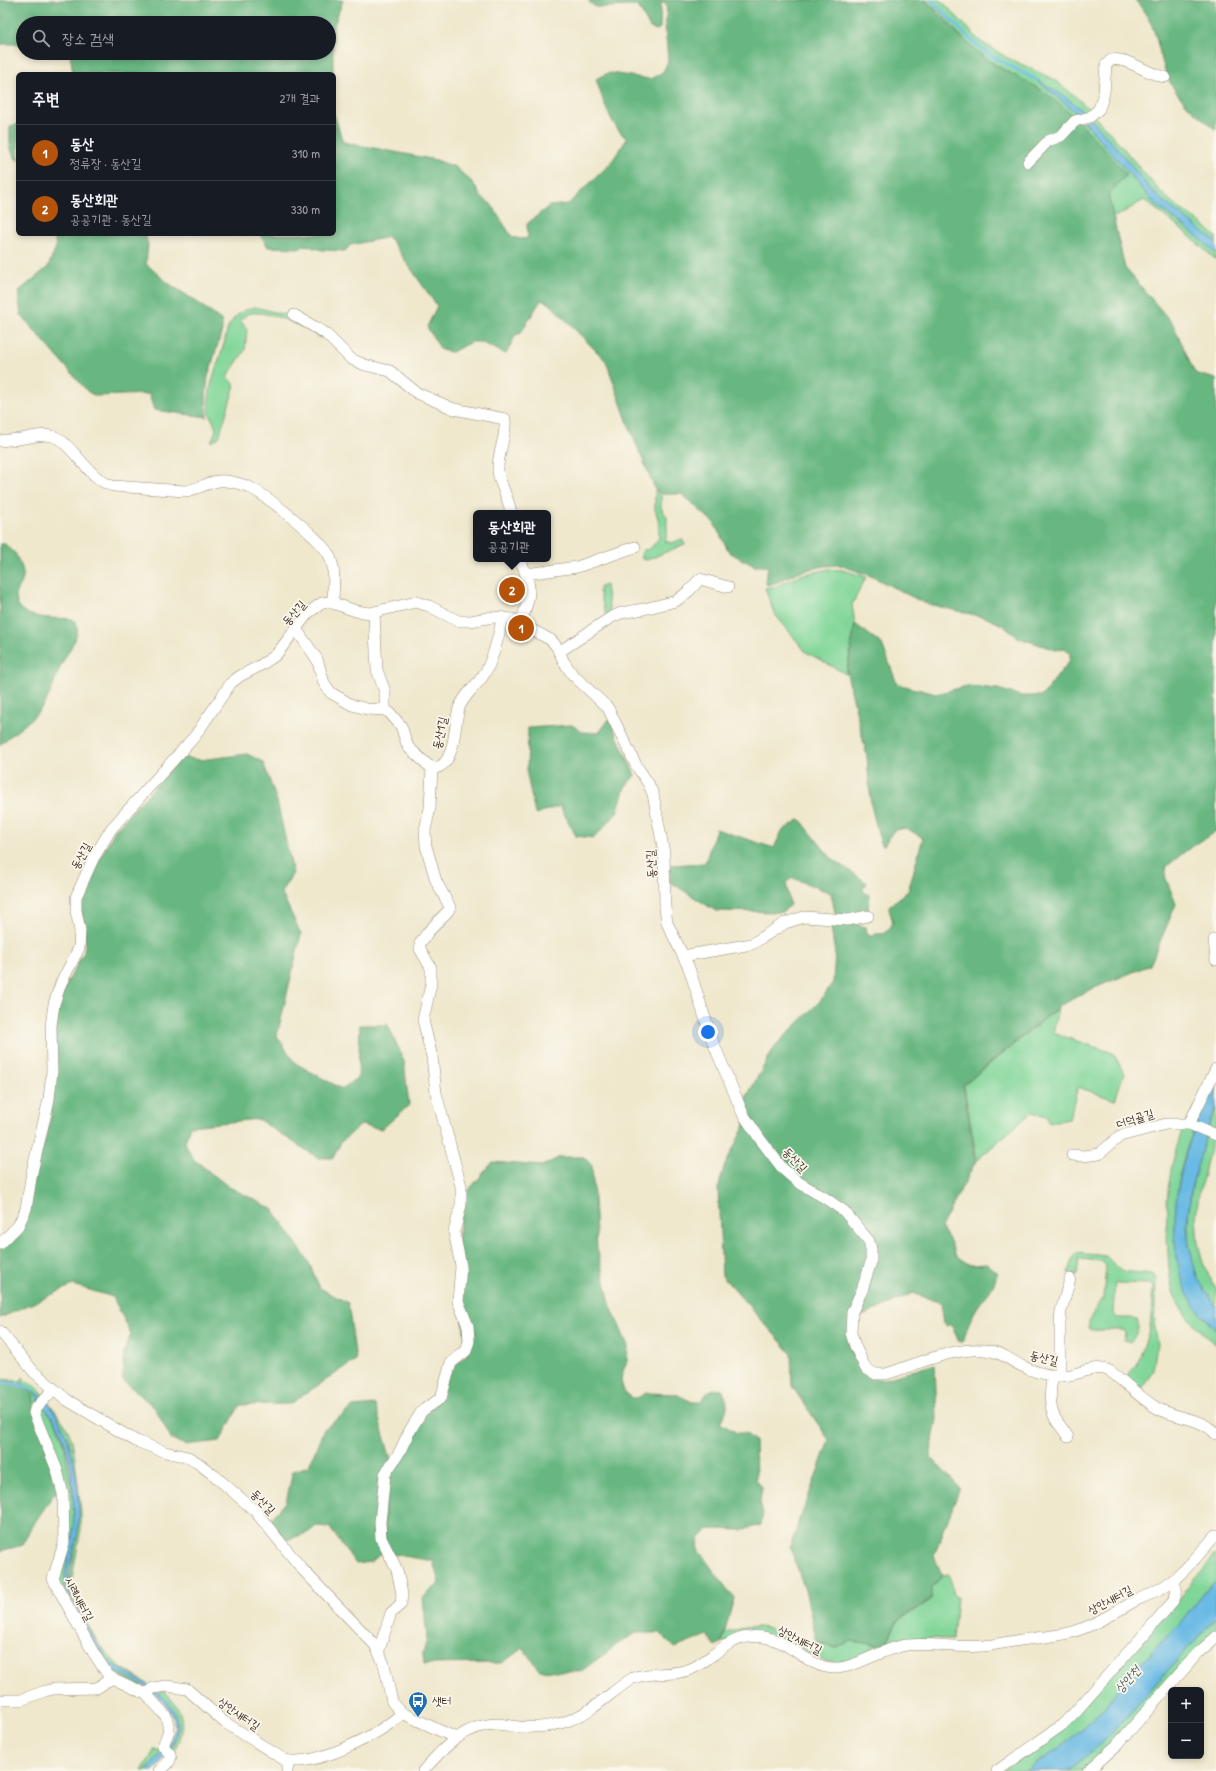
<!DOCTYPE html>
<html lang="ko">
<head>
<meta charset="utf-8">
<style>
	body { margin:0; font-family:"Patrick Hand","Poor Story",sans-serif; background:#20242c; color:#f1f3f6 }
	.controls { position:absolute; right:12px; bottom:12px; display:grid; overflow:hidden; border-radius:6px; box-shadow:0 2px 6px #0003 }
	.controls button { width:36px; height:36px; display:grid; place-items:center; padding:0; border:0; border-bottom:1px solid #363941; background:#171b24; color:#f1f3f6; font:20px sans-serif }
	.you { position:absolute; left:708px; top:1032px; width:14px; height:14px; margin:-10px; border:3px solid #fff; border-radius:50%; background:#1a73e8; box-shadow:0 0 0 6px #1a73e833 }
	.badge { display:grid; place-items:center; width:26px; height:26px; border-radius:50%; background:#b45309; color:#fff; font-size:13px; font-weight:700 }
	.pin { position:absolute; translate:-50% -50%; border:2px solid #fff; box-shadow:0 1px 4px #0006 }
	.popup { position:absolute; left:473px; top:510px; width:78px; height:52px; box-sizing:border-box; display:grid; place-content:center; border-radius:6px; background:#171b24; filter:drop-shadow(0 1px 3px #0005); font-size:13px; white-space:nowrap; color:#9ea1a6 }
	.popup b { font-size:15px; color:#f1f3f6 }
	.popup::after { content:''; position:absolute; left:50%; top:100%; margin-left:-8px; border:8px solid transparent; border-top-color:#171b24 }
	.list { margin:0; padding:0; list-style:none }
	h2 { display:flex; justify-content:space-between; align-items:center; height:52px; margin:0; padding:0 16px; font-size:17px }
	h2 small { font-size:13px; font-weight:400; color:#9ea1a6 }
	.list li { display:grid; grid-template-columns:26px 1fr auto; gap:12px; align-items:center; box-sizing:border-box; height:56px; padding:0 16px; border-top:1px solid #363941 }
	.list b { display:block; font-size:15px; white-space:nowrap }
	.list p { margin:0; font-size:13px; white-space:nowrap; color:#9ea1a6 }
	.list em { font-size:13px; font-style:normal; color:#9ea1a6 }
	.icon { flex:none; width:22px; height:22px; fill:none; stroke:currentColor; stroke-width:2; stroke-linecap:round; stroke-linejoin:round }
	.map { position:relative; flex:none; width:1216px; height:1771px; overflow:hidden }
	.search { position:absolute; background:#171b24; box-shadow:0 2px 6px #0003; left:16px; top:16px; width:320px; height:44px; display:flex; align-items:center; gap:10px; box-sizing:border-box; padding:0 14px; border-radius:22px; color:#9ea1a6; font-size:15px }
	.panel { position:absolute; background:#171b24; box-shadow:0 2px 6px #0003; left:16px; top:72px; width:320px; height:164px; border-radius:6px }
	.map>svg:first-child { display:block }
	.green { fill:#80d699; stroke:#5e805c }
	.forest { fill:#68b781; stroke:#527050 }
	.water { fill:#69bae4; stroke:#527281 }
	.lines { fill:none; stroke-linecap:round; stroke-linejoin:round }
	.stream { stroke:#69bae4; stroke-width:3 }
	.minor-casing { stroke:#958976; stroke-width:12 }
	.minor { stroke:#fff; stroke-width:11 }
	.labels { text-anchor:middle; stroke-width:3.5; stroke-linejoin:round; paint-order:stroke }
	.street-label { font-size:12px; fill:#3b2a1e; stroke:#fbf7ec }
	.poi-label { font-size:12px; fill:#3b2a1e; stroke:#fbf7ec; text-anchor:start }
	.water-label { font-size:13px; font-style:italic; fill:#4b5c63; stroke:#fbf7ec }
</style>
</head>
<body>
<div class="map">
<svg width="1216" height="1771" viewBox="0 0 1216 1771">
	<rect width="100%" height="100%" fill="#fbf7ec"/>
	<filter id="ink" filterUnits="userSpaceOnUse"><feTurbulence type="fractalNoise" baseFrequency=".025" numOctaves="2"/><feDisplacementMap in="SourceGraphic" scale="8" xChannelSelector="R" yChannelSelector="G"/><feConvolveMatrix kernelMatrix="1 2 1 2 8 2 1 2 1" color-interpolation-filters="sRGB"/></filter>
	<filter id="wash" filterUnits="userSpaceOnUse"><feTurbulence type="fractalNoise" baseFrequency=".012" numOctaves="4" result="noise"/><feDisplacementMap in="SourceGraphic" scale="16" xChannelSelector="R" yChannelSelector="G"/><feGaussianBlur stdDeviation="0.9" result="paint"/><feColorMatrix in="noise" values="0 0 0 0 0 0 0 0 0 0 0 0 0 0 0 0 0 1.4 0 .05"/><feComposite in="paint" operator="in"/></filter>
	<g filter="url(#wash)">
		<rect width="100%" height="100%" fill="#efe8cd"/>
		<g class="green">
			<polygon points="925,0 941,0 980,41 1006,57 1053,79 1074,95 1092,112 1076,118 1044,92 996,65 983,56 969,45 940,13"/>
			<path d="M 1095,117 C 1120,141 1139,170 1164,195 C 1179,210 1200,220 1216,237 L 1216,243 L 1163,201 L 1151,190 L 1126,159 L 1091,119 Z"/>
			<polygon points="1084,121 1155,204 1203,241 1216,254 1216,260 1186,233 1144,200 1117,216 1113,216 1108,194 1126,174 1079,122"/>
			<path d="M 255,307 L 294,317 L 324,335 L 321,338 C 307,328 266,308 248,314 C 245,315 243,318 240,320 L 247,329 L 245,350 L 227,377 L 235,385 L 219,437 L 211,442 L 216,430 C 215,423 210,418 209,410 C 207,387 217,368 223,347 C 226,338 226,328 232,321 C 238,313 246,309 255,307 Z"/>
			<polygon points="655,490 661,495 661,508 667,517 667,535 665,541 672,543 682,539 685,544 647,560 642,559 641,555 643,550 650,549 659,538 659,522 655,509"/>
			<polygon points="829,569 843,570 866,577 852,605 855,624 846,674 806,652 774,613 765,588 777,586 800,575"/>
			<polygon points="606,585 610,614 606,615 599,591 600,587"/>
			<polygon points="1058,1008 1053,1033 1113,1053 1124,1073 1115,1100 1078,1087 1069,1119 1049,1123 1047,1116 1032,1112 977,1160 964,1085"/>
			<path d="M 1216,1077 C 1216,1080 1216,1086 1216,1089 C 1214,1092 1211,1096 1209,1099 C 1203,1112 1196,1124 1191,1137 C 1173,1181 1168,1252 1189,1295 C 1195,1309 1206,1319 1216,1331 L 1216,1345 C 1204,1333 1188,1320 1179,1305 C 1170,1290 1169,1271 1168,1254 C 1165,1209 1166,1175 1182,1131 C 1187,1116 1207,1091 1216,1077 Z"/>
			<path d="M 1216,1107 L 1216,1125 L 1199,1193 L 1196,1218 L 1198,1243 L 1201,1255 L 1205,1268 L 1216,1288 L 1216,1307 C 1209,1298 1201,1287 1196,1276 C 1176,1224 1197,1157 1216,1107 Z"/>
			<path d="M 1078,1253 L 1106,1256 L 1121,1271 L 1153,1274 L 1156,1279 L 1154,1329 L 1157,1344 L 1153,1370 L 1142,1389 L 1128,1380 L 1127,1375 L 1137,1365 L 1150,1328 L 1153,1287 L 1150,1284 L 1115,1283 L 1113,1312 L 1117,1318 L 1131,1318 L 1137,1320 C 1141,1327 1135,1337 1130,1342 L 1124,1340 L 1125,1333 L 1123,1330 L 1092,1330 L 1089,1328 L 1089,1322 L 1103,1298 L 1106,1266 L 1101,1261 L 1079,1259 L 1077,1275 L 1068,1273 L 1072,1259 Z"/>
			<polygon points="23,1377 25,1381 36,1385 44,1395 34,1405 33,1395 21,1381"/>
			<polygon points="48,1401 66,1426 72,1440 75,1458 81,1513 81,1528 71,1584 71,1593 99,1645 118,1665 149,1685 147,1685 114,1665 107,1659 70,1595 69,1580 78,1528 78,1496 69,1442 59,1421 47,1403"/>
			<polygon points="43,1406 56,1423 64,1443 73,1497 74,1525 66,1579 67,1596 105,1661 119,1673 144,1686 141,1687 119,1677 109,1671 71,1606 59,1580 58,1569 63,1558 66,1542 65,1493 57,1463 38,1416 39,1410"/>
			<polygon points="1216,1554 1216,1579 1178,1625 1129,1676 1102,1711 1060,1748 1026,1771 1001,1771 1040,1744 1172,1606"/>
			<polygon points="949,1574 953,1595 957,1597 953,1639 907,1638 887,1643 897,1622 931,1600 932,1588 942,1575"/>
			<polygon points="1216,1617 1216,1634 1118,1740 1084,1771 1068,1771 1102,1743"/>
			<path d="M 760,1627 C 783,1631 799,1642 817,1655 L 817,1642 L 834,1648 L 852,1641 L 879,1645 C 848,1664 836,1671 803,1650 C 797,1646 789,1639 781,1638 C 764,1636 740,1641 722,1642 L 725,1633 L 742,1628 Z"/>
			<path d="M 164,1690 C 167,1695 172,1700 176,1705 C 187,1723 180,1736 174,1754 L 171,1749 C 184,1724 176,1710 157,1693 Z"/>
			<polygon points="155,1749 162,1752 147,1771 142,1771"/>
		</g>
		<g class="forest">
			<polygon points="0,0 343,0 333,28 333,74 73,74 70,53 329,53 329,23 23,23 23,44 0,44"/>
			<path d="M 589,0 L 924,0 C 944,17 960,39 981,55 C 1000,71 1024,78 1044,92 C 1076,115 1101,145 1126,175 L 1108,195 L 1125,268 L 1173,324 L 1195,373 L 1216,379 L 1216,831 L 1187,850 L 1167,866 L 1165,876 L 1176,904 L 1150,965 L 1087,991 L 1058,1007 L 963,1085 L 976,1161 L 941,1227 L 950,1241 L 956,1256 L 970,1265 L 987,1264 L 997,1273 C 994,1290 988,1292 979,1305 C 972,1315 966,1328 964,1340 L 959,1342 L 951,1324 L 946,1326 L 944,1324 L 941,1303 L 913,1293 L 856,1319 L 851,1348 L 861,1370 L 869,1378 L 885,1379 L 935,1364 L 937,1419 L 930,1457 L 960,1488 L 934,1556 L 942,1575 L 932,1588 L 931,1599 L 897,1621 L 886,1643 L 879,1645 L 852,1641 L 834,1648 L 817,1642 L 805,1590 L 790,1547 L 829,1440 L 792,1386 L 791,1353 L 722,1276 L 718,1189 L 724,1167 L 745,1125 L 743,1103 L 775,1046 L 820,1001 L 833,982 L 835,953 L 830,922 L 849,922 L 865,927 L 869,936 L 873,936 L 877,933 L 883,934 C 899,921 890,922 889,906 L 908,891 L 923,838 L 906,828 L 894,830 L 884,845 L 881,845 L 871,805 L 867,756 L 847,674 L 855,624 L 882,644 L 897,684 L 936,694 L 967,686 L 998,689 L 1021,696 L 1042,696 L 1070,660 L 1070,654 L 1064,648 L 1056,650 L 1019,638 L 1002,625 L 987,618 L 924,603 L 869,575 L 839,565 L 825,566 L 798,572 L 778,582 L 767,585 L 765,580 L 768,568 L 766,566 L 754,566 L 729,552 L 714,523 L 682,494 L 662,494 L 655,489 L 630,429 L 606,361 L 549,303 L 541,300 L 520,334 L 516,334 L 506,354 L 480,342 L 471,342 L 452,352 L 441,350 L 427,327 L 437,306 L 389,237 L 350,245 L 345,251 L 322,250 L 305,245 L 301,248 L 268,247 L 260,234 L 334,234 L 334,114 L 343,142 L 436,160 L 455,167 L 473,183 L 481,197 L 491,204 L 512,237 L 521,239 L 528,238 L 527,224 L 549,206 L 568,204 L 610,164 L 627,139 C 610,125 603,100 596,79 L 606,74 L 611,73 L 650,79 L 663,72 L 668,61 L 665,27 L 667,5 L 665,3 L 661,3 L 660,28 L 657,30 L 650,28 L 638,6 L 605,7 L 596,7 L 590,3 Z"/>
			<path d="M 1135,0 L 1216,0 L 1216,130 C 1199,116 1182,103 1171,84 C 1162,67 1160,49 1154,31 C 1150,19 1143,10 1135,0 Z"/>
			<path d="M 18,124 L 18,161 C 8,151 10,139 10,126 Z"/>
			<polygon points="54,234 145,234 148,245 146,264 168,283 197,302 222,321 222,330 208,377 206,395 207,417 154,410 149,394 96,396 88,392 21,315 18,292 48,267 56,247"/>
			<path d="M 0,544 L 5,544 L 16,554 C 17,561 24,565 23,577 C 23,584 16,589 16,597 C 17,622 55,617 72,619 C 77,622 78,626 77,632 C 75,643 66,655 61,665 C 54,681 50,699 38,712 C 27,725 12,733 0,745 Z"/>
			<polygon points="609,719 635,775 625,787 617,813 594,838 576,836 560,806 535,814 527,775 528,728 572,725 582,732 599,733"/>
			<polygon points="247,754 263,762 277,801 293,873 281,892 301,934 277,1036 295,1063 342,1089 358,1077 360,1025 388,1025 404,1061 409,1105 382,1129 361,1125 341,1142 333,1158 318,1158 258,1119 190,1126 185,1142 192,1158 229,1187 273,1209 308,1261 320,1288 348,1303 356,1360 290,1404 240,1405 220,1441 185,1445 171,1439 155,1408 123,1380 124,1352 131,1334 113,1297 73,1285 0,1318 0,1249 18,1232 47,1133 51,1116 55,1027 59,1005 66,985 84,952 85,944 85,929 81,911 81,898 87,882 115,830 182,757 200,760"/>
			<polygon points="800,819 830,857 867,883 862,890 869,895 868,911 836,917 831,893 793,878 786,882 790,905 783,912 716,911 670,882 670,865 705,863 716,829 774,848 782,831"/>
			<path d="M 560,1157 L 584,1157 L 592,1166 L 597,1248 L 611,1307 L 628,1346 L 627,1361 L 622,1374 L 621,1381 L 624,1392 L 631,1398 L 637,1398 L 646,1393 L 676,1394 L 692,1402 L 701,1402 C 707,1392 711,1387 722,1389 C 729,1405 729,1408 720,1423 L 737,1433 L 745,1433 L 755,1441 L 756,1480 L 762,1487 L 760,1502 L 763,1513 L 761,1525 L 742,1530 L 708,1529 L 699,1539 L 698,1550 L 734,1598 L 722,1642 L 715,1646 L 708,1635 L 675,1648 L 660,1633 L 636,1633 L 618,1644 L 580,1672 L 539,1670 L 523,1648 L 502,1663 L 424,1664 L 423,1654 L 427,1638 L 423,1598 L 439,1583 L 433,1561 L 392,1554 L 385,1544 L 385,1486 L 410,1433 L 432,1406 L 451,1368 L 467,1354 L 461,1306 L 458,1241 L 464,1192 L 467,1192 L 493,1162 L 542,1166 Z"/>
			<polygon points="0,1379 21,1381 33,1395 34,1405 59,1492 53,1495 30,1530 23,1545 0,1551"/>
			<polygon points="375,1405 391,1460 387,1463 384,1551 371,1562 356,1564 329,1527 316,1526 309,1532 284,1541 270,1520 286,1502 293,1471 309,1466 324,1429 353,1407"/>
		</g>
		<g class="water">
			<polygon points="1034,78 1065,97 1088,115 1080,116"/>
			<polygon points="1091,119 1126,159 1151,190 1163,201 1216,242 1216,254 1203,241 1155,204 1084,121"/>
			<path d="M 1216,1088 L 1216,1107 L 1209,1124 L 1191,1189 L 1187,1225 L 1189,1245 L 1197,1277 L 1216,1307 L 1216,1331 C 1206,1319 1195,1309 1188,1295 C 1160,1236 1180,1140 1216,1088 Z"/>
			<path d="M 30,1389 C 70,1407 83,1489 78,1528 C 76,1549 64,1573 69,1594 C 71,1601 76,1607 80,1613 C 89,1628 97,1644 107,1659 C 119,1670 133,1676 146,1684 C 189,1712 184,1736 153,1771 L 147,1771 C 156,1759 168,1748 173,1734 C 181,1714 157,1695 143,1686 C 133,1679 121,1675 111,1668 C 102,1659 71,1608 67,1595 C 61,1578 69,1556 72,1538 C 77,1507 72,1450 56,1422 C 52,1416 47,1411 43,1406 C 39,1400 36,1394 30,1389 Z"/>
			<polygon points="1216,1579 1216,1617 1102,1743 1068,1771 1026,1771 1060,1748 1102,1711 1129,1676 1178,1625"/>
		</g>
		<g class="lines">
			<g class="stream">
				<polyline points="931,0 971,40 990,55 1037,80"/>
				<polyline points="0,1382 21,1385 33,1390"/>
			</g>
		</g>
	</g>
	<g filter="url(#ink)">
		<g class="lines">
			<defs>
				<g id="minor">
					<path d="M 1028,162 L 1048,141 L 1061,136 L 1075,121 L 1090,117 L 1099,109 L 1104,93 L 1106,65 L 1111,60 C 1126,56 1148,75 1165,77"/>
					<path d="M 294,315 L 325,333 L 351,359 L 365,365 L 390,371 L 417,393 L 454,409 L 505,419 C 507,437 497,453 498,471 C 500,486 509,498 511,513"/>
					<path d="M 0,441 C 6,440 12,440 18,439 C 30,438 40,433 52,436 C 71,440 88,480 113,486 L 185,491 C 199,490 211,479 226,481 C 234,482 242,484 249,487 C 267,496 323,540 330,557 C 336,571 333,589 333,603"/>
					<path d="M 520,559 C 533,589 531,592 521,623"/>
					<polyline points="526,574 577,567 635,547"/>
					<polyline points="374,613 377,670 385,692 385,710"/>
					<path d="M 296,629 L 317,659 L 324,683 L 331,693 L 352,705 L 367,709 L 385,710 L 390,713 L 401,726 L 408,747 L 429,766 L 436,768 C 456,763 454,725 459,708 C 464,695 475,687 483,676 C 492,663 500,633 502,617"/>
					<polyline points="559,652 610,618 621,613 644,609 676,601 689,591 700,579 728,587"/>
					<polyline points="1214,940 1216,960"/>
					<polyline points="683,956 752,944 785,923 804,917 848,920 868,916"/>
					<polyline points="1189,1124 1216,1069"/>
					<polyline points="1072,1155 1083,1156 1099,1154 1120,1136 1166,1124 1189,1124 1216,1135"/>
					<path d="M 0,1244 L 18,1226 L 26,1209 L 32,1172 L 49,1099 L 52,1071 L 51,1026 L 54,1004 L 61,983 L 79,948 L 80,930 L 76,911 L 76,897 L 93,859 L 111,829 L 195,736 L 231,683 L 240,676 L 261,665 L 276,655 L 308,613 L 322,603 L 330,602 L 356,611 L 370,613 L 416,602 L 429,606 L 458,621 L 471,621 L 493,617 L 512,619 L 551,640 L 557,647 L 564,662 L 572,674 L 608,708 L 636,765 L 648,783 L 653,794 L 664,853 L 665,907 L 667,923 L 689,968 L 712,1040 L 743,1114 L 760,1139 L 783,1169 L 798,1182 L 825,1198 L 844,1211 L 869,1241 L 871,1249 L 871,1262 L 862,1290 L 852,1312 L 851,1333 L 855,1346 L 866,1369 L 876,1374 L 886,1374 C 918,1364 965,1341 998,1353 C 1006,1356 1013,1362 1022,1366 C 1033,1372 1047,1375 1060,1376 C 1078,1377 1092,1363 1110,1371 C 1126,1383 1140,1398 1157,1408 C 1176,1419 1201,1417 1216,1434"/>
					<polyline points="0,1331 34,1372 67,1400 136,1441 165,1452 188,1457 198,1463 215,1476 255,1511 303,1570 375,1645 384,1664 392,1702 402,1713 456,1738"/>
					<path d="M 1053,1375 C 1050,1389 1048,1405 1055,1418 C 1059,1425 1064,1430 1068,1437"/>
					<polyline points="1060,1376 1060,1323 1061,1311 1070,1279"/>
					<path d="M 54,1389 L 35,1409 L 34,1413 L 57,1470 L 63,1494 L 64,1543 L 53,1579 L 93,1652 L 108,1675 L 114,1679 L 146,1694 L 166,1716 L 169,1730 L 163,1746 C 165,1749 168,1751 170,1754 C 173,1762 164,1767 159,1771"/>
					<polyline points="379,1650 391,1613 401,1604 402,1594 397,1570 381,1538 380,1522 385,1474 399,1453 409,1432 422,1411 441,1398 451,1363 466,1351 469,1341 468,1326 458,1301 461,1266 454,1232 461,1205 461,1186 436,1093 432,1057 423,1020 431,984 431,968 420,949 420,943 428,932 448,911 450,907 436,881 426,846 425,830 430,808 432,767"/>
					<path d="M 146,1694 L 153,1688 L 166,1686 L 187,1689 L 224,1722 L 285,1760 C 315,1767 381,1735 402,1713"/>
					<polyline points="0,1700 21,1700 45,1691 54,1689 97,1688 112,1678"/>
					<polyline points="287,1771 289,1761"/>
					<path d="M 423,1771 C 443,1748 465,1724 498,1724 C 505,1725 512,1726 519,1727 C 535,1728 555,1726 570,1720 C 594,1711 612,1691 633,1678 C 653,1671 674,1677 693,1668 C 711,1659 728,1639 748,1637 C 788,1632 802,1667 834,1668 C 855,1669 882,1648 907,1645 C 932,1643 958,1648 984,1646 C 998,1644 1013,1641 1028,1639 C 1047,1637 1067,1635 1084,1628 C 1101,1621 1117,1611 1133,1602 C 1146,1596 1160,1590 1172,1581 C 1189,1568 1202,1550 1216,1535"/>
					<path d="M 997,1771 L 1062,1725 L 1076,1711 L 1171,1604 C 1177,1595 1179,1590 1172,1581"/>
					<polyline points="1088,1771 1117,1745 1198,1653 1216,1637"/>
				</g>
			</defs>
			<use href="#minor" class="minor-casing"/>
			<use href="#minor" class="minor"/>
		</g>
	</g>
	<defs>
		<symbol id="bus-pin" viewBox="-11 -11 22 30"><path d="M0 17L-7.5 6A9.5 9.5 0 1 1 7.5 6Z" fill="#1f6fb2" stroke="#fbf7ec"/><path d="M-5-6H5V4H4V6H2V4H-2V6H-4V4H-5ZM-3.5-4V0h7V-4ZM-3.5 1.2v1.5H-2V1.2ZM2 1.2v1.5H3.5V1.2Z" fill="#fff"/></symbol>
	</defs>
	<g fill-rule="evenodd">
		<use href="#bus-pin" x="407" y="1690" width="22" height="30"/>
	</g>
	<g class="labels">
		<g class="street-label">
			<text transform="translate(294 613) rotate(-49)" y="4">동산길</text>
			<text transform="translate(440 733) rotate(-78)" y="4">동산1길</text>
			<text transform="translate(81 856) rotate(-61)" y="4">동산길</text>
			<text transform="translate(651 864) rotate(-93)" y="4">동산길</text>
			<text transform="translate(1135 1119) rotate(-18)" y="4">더덕골길</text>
			<text transform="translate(795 1160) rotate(46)" y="4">동산길</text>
			<text transform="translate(1044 1358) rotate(13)" y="4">동산길</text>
			<text transform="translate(263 1502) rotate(46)" y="4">동산길</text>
			<text transform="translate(79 1599) rotate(62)" y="4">시례새터길</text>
			<text transform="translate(1110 1600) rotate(-28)" y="4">상안새터길</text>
			<text transform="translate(800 1640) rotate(27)" y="4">상안새터길</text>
			<text transform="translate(239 1714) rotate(35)" y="4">상안새터길</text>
		</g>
		<g class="poi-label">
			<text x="432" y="1705">샛터</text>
		</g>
		<g class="water-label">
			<text transform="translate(1127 1679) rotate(-48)" y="5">상안천</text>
		</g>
	</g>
</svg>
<div class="controls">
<button>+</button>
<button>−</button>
</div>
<div class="you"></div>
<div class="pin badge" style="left:521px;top:628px">1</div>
<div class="pin badge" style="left:512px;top:590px">2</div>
<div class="popup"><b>동산회관</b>공공기관</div>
<div class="search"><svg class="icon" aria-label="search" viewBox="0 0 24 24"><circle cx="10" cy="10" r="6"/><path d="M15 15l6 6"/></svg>장소 검색</div>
<section class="panel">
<h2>주변<small>2개 결과</small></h2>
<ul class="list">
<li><span class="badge">1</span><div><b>동산</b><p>정류장 · 동산길</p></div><em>310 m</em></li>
<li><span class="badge">2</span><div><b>동산회관</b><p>공공기관 · 동산길</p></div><em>330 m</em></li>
</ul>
</section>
</div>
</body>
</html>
